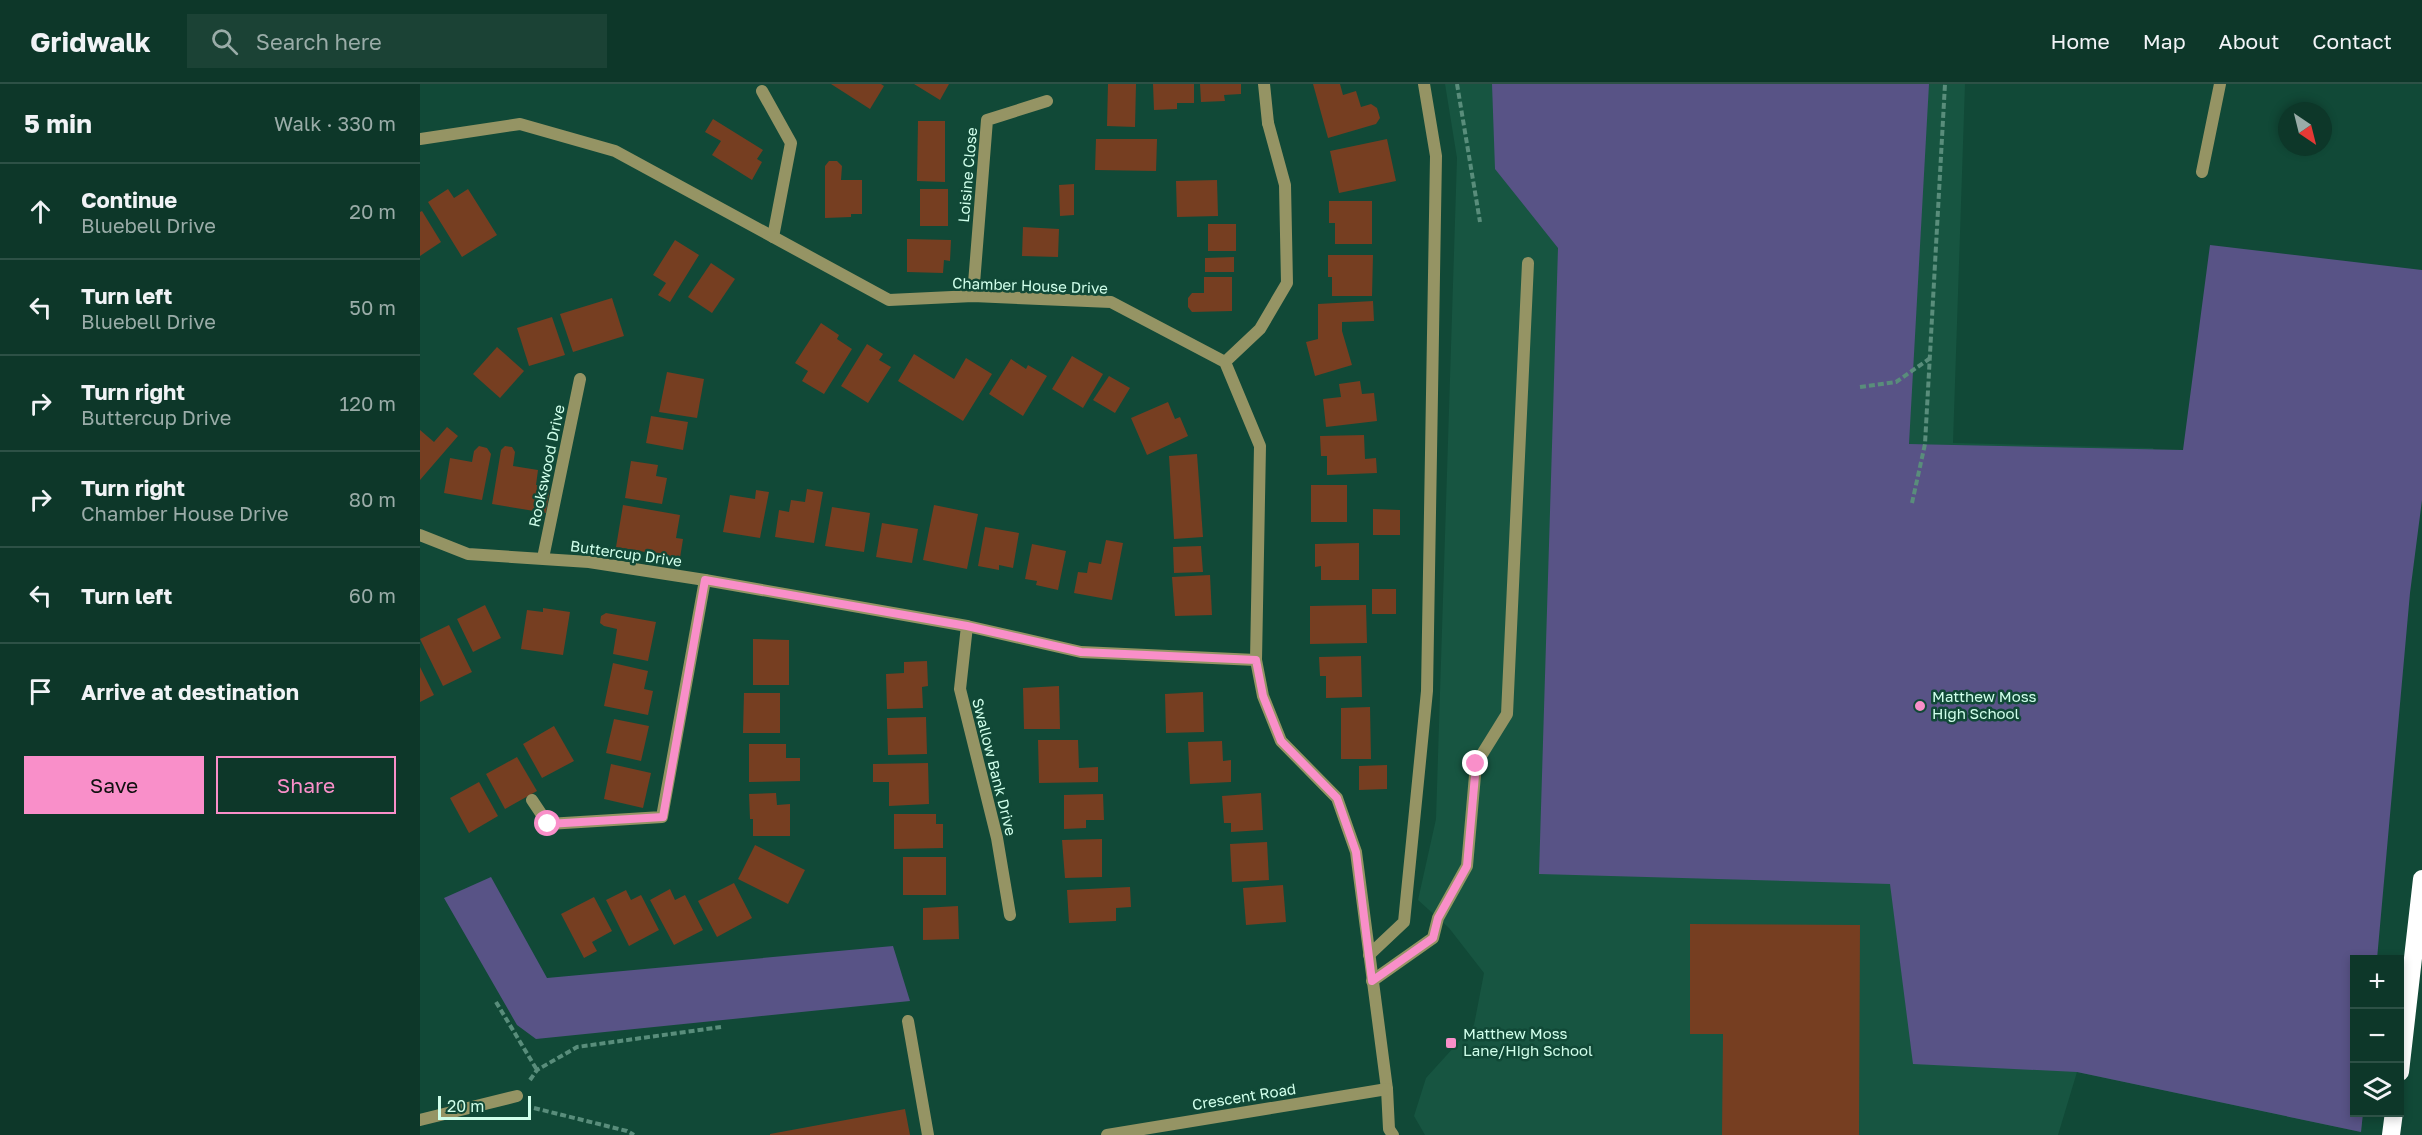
<!DOCTYPE html>
<html lang="en">
<head>
<meta charset="utf-8">
<style>
	body { margin:0; font-family:"Golos Text",sans-serif; background:#1b4235; color:#f1f3f6 }
	.controls { position:absolute; right:18px; bottom:18px; display:grid; overflow:hidden; border-radius:0px; box-shadow:0 3px 9px #0003 }
	.controls button { width:54px; height:54px; display:grid; place-items:center; padding:0; border:0; border-bottom:2px solid #2d5146; background:#0d3729; color:#f1f3f6; font:30px sans-serif }
	.compass { position:absolute; left:1858px; top:18px; width:54px; height:54px; border-radius:50%; background:#0d3729; box-shadow:0 3px 9px #0003; rotate:145deg }
	.scale { position:absolute; left:18px; bottom:15px; width:93px; box-sizing:border-box; padding-left:6px; border:3px solid #d0ffeb; border-top:0; font-size:16px; line-height:21px; white-space:nowrap; color:#d0ffeb; -webkit-text-stroke:4px #114937; paint-order:stroke }
	.stop { position:absolute; width:18px; height:18px; margin:-14px; border:4px solid #f98fc9; border-radius:50%; background:#fff }
	.stop.end { background:#f98fc9; border-color:#fff; box-shadow:0 2px 6px #0008 }
	.list { margin:0; padding:0; list-style:none }
	h2 { display:flex; justify-content:space-between; align-items:center; height:78px; margin:0; padding:0 24px; font-size:26px }
	h2 small { font-size:20px; font-weight:400; color:#9aaca8 }
	.list li { display:grid; grid-template-columns:39px 1fr auto; gap:18px; align-items:center; box-sizing:border-box; height:96px; padding:0 24px; border-top:2px solid #2d5146 }
	.list b { display:block; font-size:22px; white-space:nowrap }
	.list p { margin:0; font-size:20px; white-space:nowrap; color:#9aaca8 }
	.list em { font-size:20px; font-style:normal; color:#9aaca8 }
	.actions { display:flex; gap:12px; padding:18px 24px }
	.actions a { flex:1; padding:14px 0; border:2px solid #f98fc9; border-radius:0px; text-align:center; font-size:21px; color:#f98fc9 }
	.actions .main { background:#f98fc9; color:#111 }
	.icon { flex:none; width:33px; height:33px; fill:none; stroke:currentColor; stroke-width:2; stroke-linecap:round; stroke-linejoin:round }
	.map { position:relative; flex:none; width:2002px; height:1051px; overflow:hidden }
	header { display:flex; align-items:center; gap:36px; box-sizing:border-box; height:84px; padding:0 30px; background:#0d3729; border-bottom:2px solid #2d5146 }
	header strong { font-size:28px }
	nav { display:flex; gap:33px; margin-inline-start:auto; font-size:21px }
	.search { width:420px; height:54px; background:#1b4235; display:flex; align-items:center; gap:15px; box-sizing:border-box; padding:0 21px; border-radius:0px; color:#9aaca8; font-size:22px }
	main { display:flex }
	aside { flex:1; background:#0d3729 }
	.map>svg:first-child { display:block }
	.built { fill:#175541 }
	.green { fill:#585386 }
	.building { fill:#763e21 }
	.lines { fill:none; stroke-linecap:round; stroke-linejoin:round }
	.path { stroke:#598d7b; stroke-width:4; stroke-dasharray:6 3; stroke-linecap:butt }
	.lane { stroke:#959464; stroke-width:12 }
	.street { stroke:#959464; stroke-width:12 }
	.highway { stroke:#fff; stroke-width:18 }
	.route { stroke:#f98fc9; stroke-width:8 }
	.poi-dot { fill:#f98fc9; stroke:#114937; stroke-width:2 }
	.labels { text-anchor:middle; stroke-width:5; stroke-linejoin:round; paint-order:stroke }
	.street-label { font-size:15px; fill:#d0ffeb; stroke:#114937 }
	.poi-label { font-size:15px; fill:#d0ffeb; stroke:#114937; text-anchor:start }
</style>
</head>
<body>
<header>
<strong>Gridwalk</strong>
<div class="search"><svg class="icon" aria-label="search" viewBox="0 0 24 24"><circle cx="10" cy="10" r="6"/><path d="M15 15l6 6"/></svg>Search here</div>
<nav><a>Home</a><a>Map</a><a>About</a><a>Contact</a></nav>
</header>
<main>
<aside>
<h2>5 min<small>Walk · 330 m</small></h2>
<ul class="list">
<li><svg class="icon" aria-label="ahead" viewBox="0 0 24 24"><path d="M12 20V5M6 11l6-6 6 6"/></svg><div><b>Continue</b><p>Bluebell Drive</p></div><em>20 m</em></li>
<li><svg class="icon" aria-label="left" viewBox="0 0 24 24"><path d="M17 20v-9H6M10 6l-5 5 5 5"/></svg><div><b>Turn left</b><p>Bluebell Drive</p></div><em>50 m</em></li>
<li><svg class="icon" aria-label="right" viewBox="0 0 24 24"><path d="M7 20v-9h11M14 6l5 5-5 5"/></svg><div><b>Turn right</b><p>Buttercup Drive</p></div><em>120 m</em></li>
<li><svg class="icon" aria-label="right" viewBox="0 0 24 24"><path d="M7 20v-9h11M14 6l5 5-5 5"/></svg><div><b>Turn right</b><p>Chamber House Drive</p></div><em>80 m</em></li>
<li><svg class="icon" aria-label="left" viewBox="0 0 24 24"><path d="M17 20v-9H6M10 6l-5 5 5 5"/></svg><div><b>Turn left</b></div><em>60 m</em></li>
<li><svg class="icon" aria-label="arrive" viewBox="0 0 24 24"><path d="M6 21V4h12l-3 4 3 4H6"/></svg><div><b>Arrive at destination</b></div></li>
</ul>
<div class="actions"><a class="main">Save</a><a>Share</a></div>
</aside>
<div class="map">
<svg width="2002" height="1051" viewBox="0 0 2002 1051">
	<rect width="100%" height="100%" fill="#114937"/>
	<polygon class="built" points="1025,0 1545,0 1533,359 1733,364 1957,875 1934,876 1934,1028 1943,1029 1941,1048 1657,988 1638,1051 1005,1051 994,1032 1006,994 1054,941 1064,889 1029,844 998,816 1016,735 1037,74"/>
	<g class="green">
		<polygon points="1072,0 1509,0 1489,360 1763,366 1790,161 2002,186 2002,416 1990,509 1957,875 1934,876 1934,1028 1943,1029 1941,1048 1657,988 1493,980 1470,800 1119,790 1138,164 1075,85"/>
		<polygon points="71,793 127,894 473,862 490,917 116,955 97,941 24,814"/>
	</g>
	<g class="building">
		<polygon points="411,0 461,0 464,2 450,25"/>
		<polygon points="494,0 529,0 520,16"/>
		<polygon points="688,0 716,0 715,43 687,42"/>
		<polygon points="733,0 774,0 774,19 757,19 757,25 734,26"/>
		<polygon points="780,0 821,0 821,10 804,11 805,17 781,18"/>
		<polygon points="893,0 920,0 923,11 936,7 941,23 951,20 957,24 960,34 956,40 908,54"/>
		<polygon points="293,35 343,66 337,75 342,78 332,96 292,71 301,57 285,48"/>
		<polygon points="498,37 525,37 525,98 497,97"/>
		<polygon points="676,55 737,55 736,87 675,86"/>
		<polygon points="967,55 976,97 919,109 910,67"/>
		<polygon points="409,77 417,77 422,82 421,96 442,96 442,130 431,130 431,133 405,134 405,82"/>
		<polygon points="797,96 798,132 757,133 756,97"/>
		<polygon points="654,100 654,131 640,132 639,101"/>
		<polygon points="28,105 34,114 48,105 77,151 42,173 8,118"/>
		<rect x="500" y="105" width="28" height="37"/>
		<polygon points="909,117 952,117 952,160 915,160 915,139 909,139"/>
		<polygon points="2,127 21,158 0,172 0,128"/>
		<rect x="788" y="140" width="28" height="27"/>
		<polygon points="603,143 639,145 638,173 602,172"/>
		<polygon points="487,155 531,156 530,177 524,176 523,189 487,188"/>
		<polygon points="255,156 279,171 250,218 238,211 246,199 233,191"/>
		<polygon points="908,171 953,171 952,212 912,212 912,193 908,193"/>
		<polygon points="814,173 814,188 785,188 785,174"/>
		<polygon points="291,179 315,195 292,229 268,213"/>
		<polygon points="784,193 812,193 812,227 772,228 768,223 768,214 772,209 784,209"/>
		<polygon points="192,214 204,252 153,268 140,230"/>
		<polygon points="953,217 954,237 922,238 922,247 932,281 895,292 886,258 898,255 898,220"/>
		<polygon points="132,233 145,271 109,282 97,244"/>
		<polygon points="401,239 419,251 417,255 432,265 404,310 382,297 388,287 375,279"/>
		<polygon points="447,260 463,270 459,276 471,283 448,319 421,302"/>
		<polygon points="77,263 104,287 80,314 53,290"/>
		<polygon points="494,270 534,295 546,274 572,290 543,337 478,297"/>
		<polygon points="652,272 683,290 663,324 632,305"/>
		<polygon points="591,275 606,285 608,281 627,292 603,332 569,310"/>
		<polygon points="247,288 284,295 277,334 239,328"/>
		<polygon points="689,292 710,304 695,329 673,316"/>
		<polygon points="940,297 942,310 954,309 957,337 906,343 903,315 921,313 919,300"/>
		<polygon points="748,318 755,335 760,333 768,352 727,371 711,334"/>
		<polygon points="231,332 268,338 263,366 226,359"/>
		<polygon points="27,343 38,352 0,396 0,346 14,358"/>
		<polygon points="944,351 945,375 956,374 957,389 907,391 907,372 901,372 900,352"/>
		<polygon points="59,362 67,364 71,370 62,416 24,409 30,374 52,378 54,367"/>
		<polygon points="85,362 92,363 95,368 93,382 118,386 116,401 130,403 126,429 72,420 81,366"/>
		<polygon points="777,370 783,453 754,455 749,372"/>
		<polygon points="211,377 238,381 236,392 247,394 242,420 205,414"/>
		<rect x="891" y="401" width="36" height="37"/>
		<polygon points="387,405 403,408 394,459 355,453 359,426 369,428 371,416 385,418"/>
		<polygon points="336,406 349,408 340,454 303,448 310,411 335,415"/>
		<polygon points="203,421 260,431 256,454 263,455 260,474 196,463"/>
		<polygon points="514,421 558,430 547,485 503,476"/>
		<polygon points="412,423 450,429 444,468 405,462"/>
		<polygon points="953,425 980,426 980,451 953,451"/>
		<polygon points="462,439 498,445 492,479 456,473"/>
		<polygon points="565,443 599,449 593,484 579,481 579,486 558,482"/>
		<polygon points="686,456 703,459 692,516 654,509 658,488 667,489 669,478 681,480"/>
		<polygon points="939,459 939,496 901,496 901,482 895,483 895,460"/>
		<polygon points="612,460 646,467 638,506 616,501 617,497 605,495"/>
		<polygon points="781,462 783,488 754,489 753,463"/>
		<polygon points="790,491 792,531 755,532 752,493"/>
		<rect x="952" y="505" width="24" height="25"/>
		<polygon points="65,521 81,554 53,568 37,535"/>
		<polygon points="946,521 947,559 890,560 890,522"/>
		<polygon points="123,524 150,528 143,571 101,565 107,526 123,528"/>
		<polygon points="186,529 236,538 228,577 193,570 197,545 184,542 180,539 181,532"/>
		<polygon points="29,541 52,588 23,602 0,555"/>
		<polygon points="333,555 369,556 369,601 333,601"/>
		<polygon points="941,572 942,613 906,614 906,592 900,592 899,573"/>
		<polygon points="507,577 508,602 502,603 503,624 467,625 466,590 484,589 484,578"/>
		<polygon points="193,579 228,587 224,605 233,607 228,631 184,622"/>
		<polygon points="0,583 14,611 0,618"/>
		<polygon points="639,602 640,645 604,645 603,604"/>
		<polygon points="783,608 784,648 746,649 745,610"/>
		<polygon points="324,609 360,609 360,649 323,649"/>
		<polygon points="950,623 951,675 921,675 921,624"/>
		<polygon points="506,633 507,670 468,671 467,634"/>
		<polygon points="194,635 229,642 221,677 186,669"/>
		<polygon points="134,642 154,677 122,694 103,660"/>
		<polygon points="618,656 658,656 659,684 678,683 678,698 619,699"/>
		<polygon points="802,657 803,677 811,676 811,698 770,700 768,658"/>
		<polygon points="329,660 366,660 366,674 380,674 380,697 329,698"/>
		<polygon points="97,673 117,707 85,725 66,690"/>
		<polygon points="508,679 509,720 469,722 469,698 453,698 453,680"/>
		<polygon points="191,680 231,689 223,724 184,715"/>
		<polygon points="967,681 967,705 939,706 939,682"/>
		<polygon points="59,698 78,732 49,749 30,714"/>
		<polygon points="356,709 357,721 370,720 370,752 333,752 333,735 330,735 329,710"/>
		<polygon points="841,709 843,746 811,748 811,739 804,739 802,712"/>
		<polygon points="683,710 684,736 666,736 666,744 644,745 644,711"/>
		<polygon points="474,730 516,730 516,740 523,740 523,764 474,765"/>
		<polygon points="682,755 682,793 645,794 642,756"/>
		<polygon points="847,758 849,796 812,798 810,760"/>
		<polygon points="335,761 385,786 368,820 318,795"/>
		<rect x="483" y="773" width="43" height="38"/>
		<polygon points="314,799 332,834 297,853 278,817"/>
		<polygon points="863,801 866,838 826,841 823,804"/>
		<polygon points="710,803 711,823 696,824 696,837 649,839 647,806"/>
		<polygon points="250,805 255,816 265,811 283,846 254,861 230,816"/>
		<polygon points="206,806 211,816 221,811 239,846 209,862 186,816"/>
		<polygon points="174,813 192,847 172,858 177,867 164,874 141,830"/>
		<polygon points="538,822 539,855 503,856 503,824"/>
		<polygon points="1270,840 1440,841 1439,1051 1302,1051 1303,950 1270,950"/>
		<polygon points="485,1025 490,1051 350,1051 350,1050"/>
	</g>
	<g class="lines">
		<g class="path">
			<polyline points="1037,0 1060,138"/>
			<polyline points="1440,303 1476,298 1509,275"/>
			<polyline points="1492,419 1505,360 1525,0"/>
			<polyline points="76,918 117,986"/>
			<polyline points="110,996 117,986 157,963 301,943"/>
			<polyline points="114,1024 207,1047 214,1051"/>
		</g>
		<g class="lane">
			<polyline points="844,0 848,39"/>
			<polyline points="1782,88 1800,0"/>
			<polyline points="949,871 984,838 1007,607 1016,72 1004,0"/>
			<polyline points="952,897 1013,854 1018,834 1047,782 1056,680 1087,630 1108,179"/>
			<polyline points="488,937 508,1051"/>
			<polyline points="0,1036 97,1012"/>
		</g>
		<g class="street">
			<polyline points="342,7 371,59 353,153"/>
			<polyline points="0,55 100,40 195,67 469,216 553,212 691,218 805,278 840,362 836,576 843,612 861,657 917,714 936,768 967,1005 969,1045 973,1051"/>
			<polyline points="553,212 567,36 627,17"/>
			<polyline points="805,278 840,245 867,199 865,101 848,39"/>
			<polyline points="0,451 48,470 169,478 285,496 547,542 661,568 836,576"/>
			<polyline points="123,474 160,295"/>
			<polyline points="547,542 540,605 577,754 590,831"/>
			<polyline points="112,716 128,740 242,733 285,496"/>
			<polyline points="687,1051 967,1005"/>
		</g>
		<g class="highway">
			<polyline points="1980,988 2002,795"/>
			<polyline points="1971,1051 1974,1028"/>
		</g>
	</g>
	<g class="lines">
		<polyline class="route" points="128,740 243,733 285,496 547,542 661,568 836,576 843,612 861,657 917,714 936,768 952,897 1013,854 1018,834 1047,782 1056,680"/>
	</g>
	<g class="poi-dot">
		<circle cx="1500" cy="622" r="6"/>
		<rect x="1025" y="953" width="12" height="12" rx="3"/>
	</g>
	<g class="labels">
		<g class="street-label">
			<text transform="translate(548 91) rotate(-85)" y="5">Loisine Close</text>
			<text transform="translate(610 202) rotate(2)" y="5">Chamber House Drive</text>
			<text transform="translate(127 382) rotate(-78)" y="5">Rookswood Drive</text>
			<text transform="translate(206 470) rotate(8)" y="5">Buttercup Drive</text>
			<text transform="translate(574 683) rotate(76)" y="5">Swallow Bank Drive</text>
			<text transform="translate(824 1013) rotate(-9)" y="5">Crescent Road</text>
		</g>
		<g class="poi-label">
			<text x="1512" y="618">Matthew Moss<tspan x="1512" dy="17">High School</tspan></text>
			<text x="1043" y="955">Matthew Moss<tspan x="1043" dy="17">Lane/High School</tspan></text>
		</g>
	</g>
</svg>
<div class="controls">
<button>+</button>
<button>−</button>
<button><svg class="icon" aria-label="layers" viewBox="0 0 24 24"><path d="M12 4l9 5-9 5-9-5zM3 14l9 5 9-5"/></svg></button>
</div>
<svg class="compass" viewBox="-18 -18 36 36"><path d="M0-13l5 13h-10z" fill="#e53935"/><path d="M0 13l5-13h-10z" fill="#9aaca8"/></svg>
<div class="scale">20 m</div>
<div class="stop" style="left:128px;top:740px"></div>
<div class="stop end" style="left:1056px;top:680px"></div>
</div>
</main>
</body>
</html>
